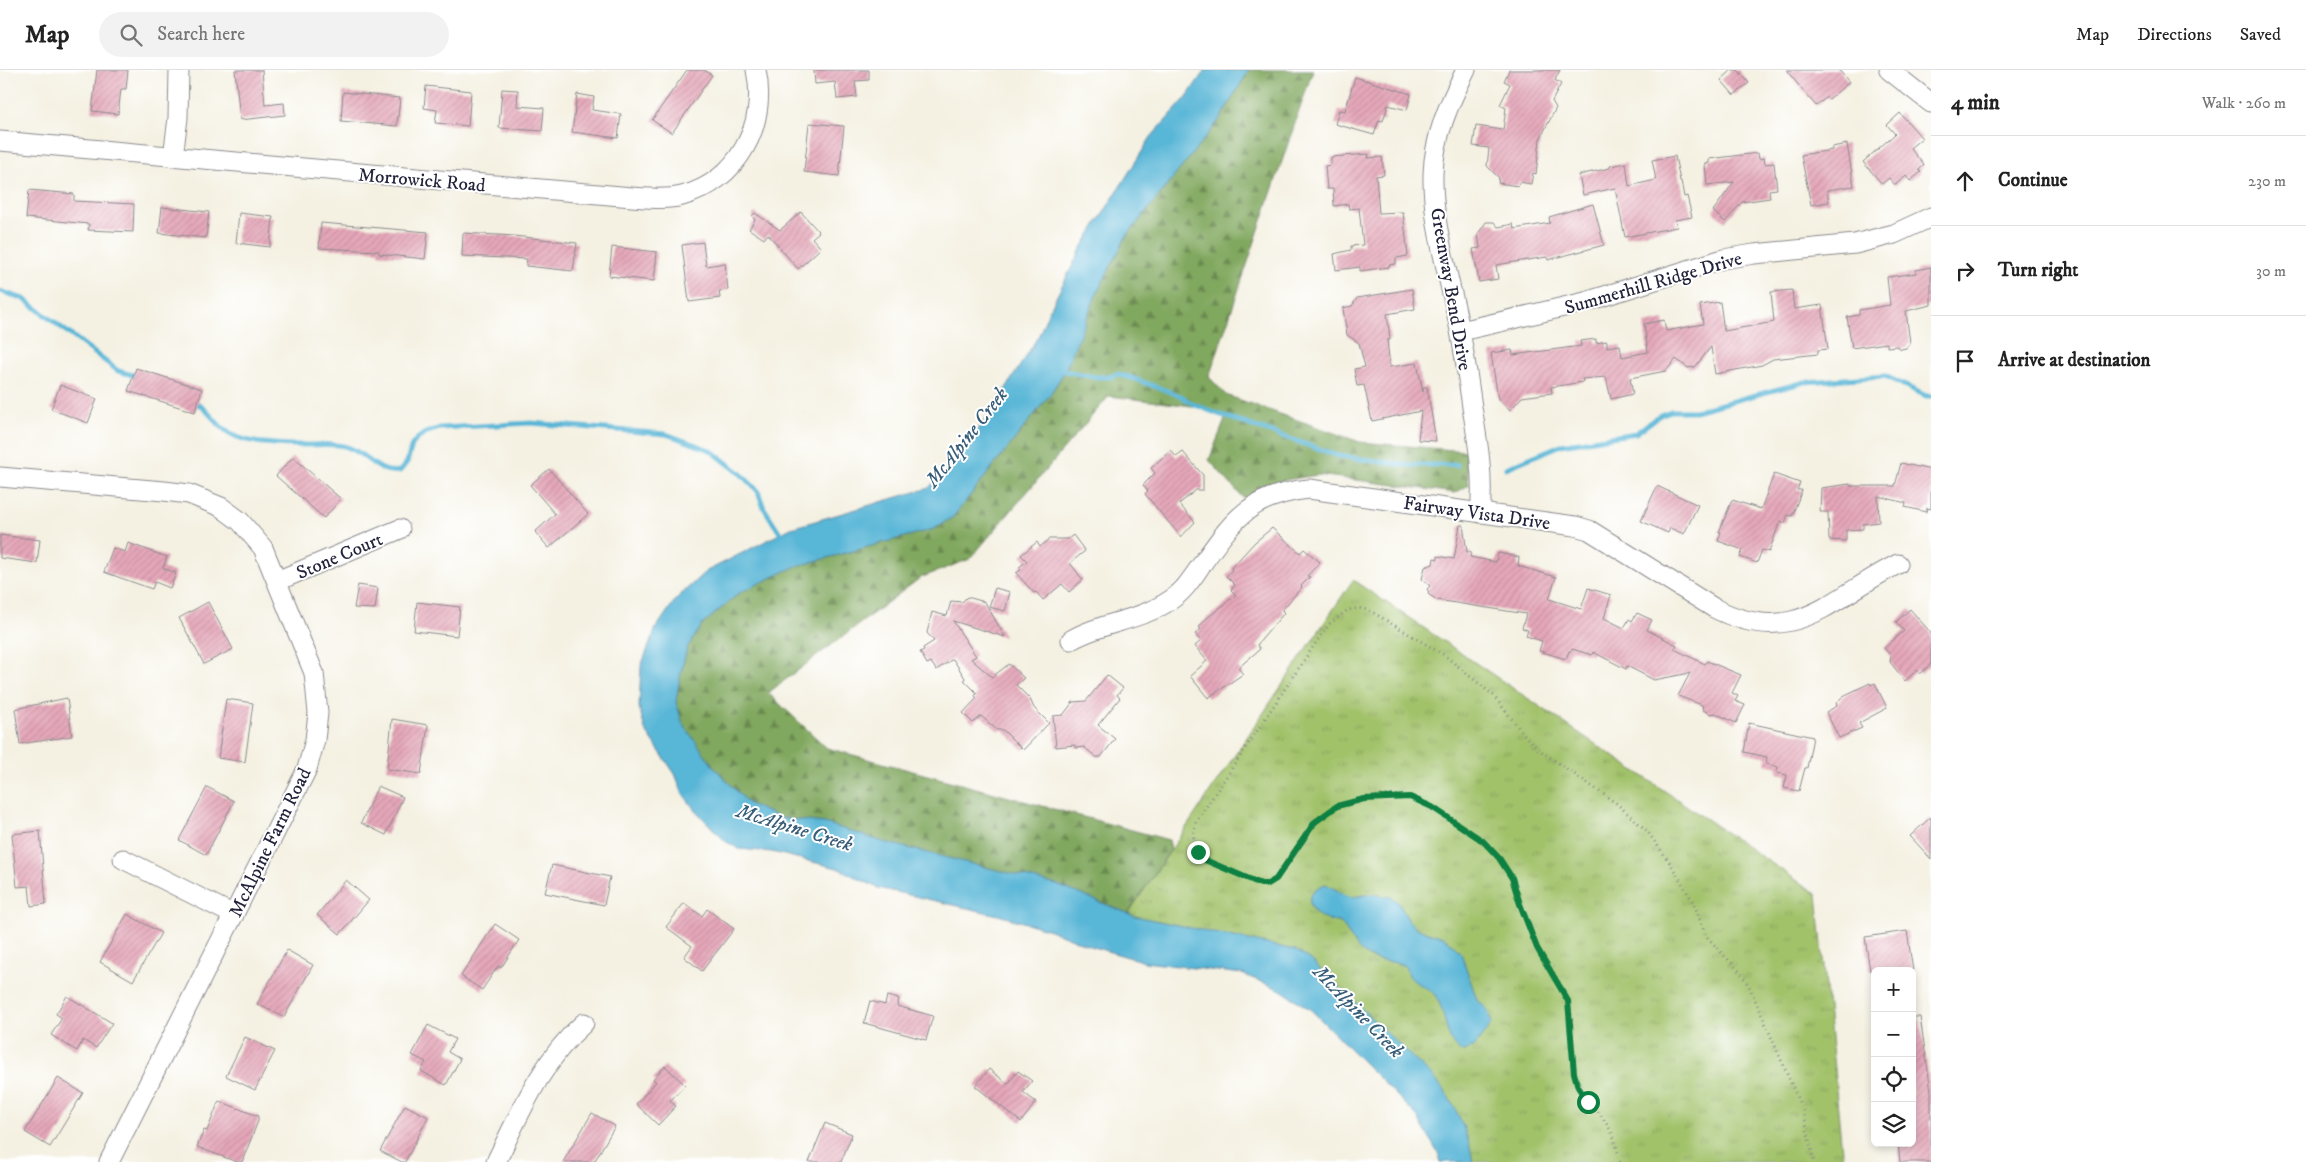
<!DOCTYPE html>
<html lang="en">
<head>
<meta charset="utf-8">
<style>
	body { margin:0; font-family:"IM FELL DW Pica",serif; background:#f2f2f2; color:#222 }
	.controls { position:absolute; right:15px; bottom:15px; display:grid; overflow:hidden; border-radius:8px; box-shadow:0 2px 8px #0003 }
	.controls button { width:45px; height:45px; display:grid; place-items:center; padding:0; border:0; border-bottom:1px solid #e0e0e0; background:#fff; color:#222; font:25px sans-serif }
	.stop { position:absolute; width:15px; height:15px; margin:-11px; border:4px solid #0b8043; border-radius:50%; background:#fff }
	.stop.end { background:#0b8043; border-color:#fff; box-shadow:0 1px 5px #0008 }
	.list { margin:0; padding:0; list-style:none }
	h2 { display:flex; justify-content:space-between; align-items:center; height:65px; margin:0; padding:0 20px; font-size:21px }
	h2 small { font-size:16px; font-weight:400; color:#767676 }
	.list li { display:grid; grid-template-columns:32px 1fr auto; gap:15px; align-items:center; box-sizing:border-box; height:90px; padding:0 20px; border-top:1px solid #e0e0e0 }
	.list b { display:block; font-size:19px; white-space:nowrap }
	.list em { font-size:16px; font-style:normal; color:#767676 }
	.icon { flex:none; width:28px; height:28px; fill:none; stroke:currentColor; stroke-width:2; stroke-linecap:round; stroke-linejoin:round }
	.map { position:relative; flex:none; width:1931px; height:1092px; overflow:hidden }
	header { display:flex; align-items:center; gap:30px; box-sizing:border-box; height:70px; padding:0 25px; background:#fff; border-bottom:1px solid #e0e0e0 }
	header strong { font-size:24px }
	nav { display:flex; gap:28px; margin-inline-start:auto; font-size:18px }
	.search { width:350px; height:45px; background:#f2f2f2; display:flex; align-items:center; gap:12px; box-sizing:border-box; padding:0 18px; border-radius:28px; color:#767676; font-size:19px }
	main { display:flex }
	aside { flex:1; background:#fff }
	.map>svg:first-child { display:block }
	.grass { fill:url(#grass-tufts); stroke:#627252 }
	.forest { fill:url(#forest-firs); stroke:#52654c }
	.water { fill:#59b6d7; stroke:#3e6c89 }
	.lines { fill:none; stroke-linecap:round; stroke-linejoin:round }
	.stream { stroke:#59b6d7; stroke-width:5 }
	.building { fill:url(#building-hatch) }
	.minor-casing { stroke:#8b8a8e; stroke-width:21 }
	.path { stroke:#8b8a8e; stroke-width:3; stroke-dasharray:1 4; stroke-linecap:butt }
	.minor { stroke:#fff; stroke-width:19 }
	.route { stroke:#0b8043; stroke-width:6 }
	.labels { text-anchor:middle; stroke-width:4; stroke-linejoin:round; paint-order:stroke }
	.street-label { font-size:19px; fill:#22223b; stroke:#fff }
	.water-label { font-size:20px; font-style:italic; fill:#385d79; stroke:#fff }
</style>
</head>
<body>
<header>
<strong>Map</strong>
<div class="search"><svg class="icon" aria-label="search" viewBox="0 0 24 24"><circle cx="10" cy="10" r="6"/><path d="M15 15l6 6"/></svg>Search here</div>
<nav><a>Map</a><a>Directions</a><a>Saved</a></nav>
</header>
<main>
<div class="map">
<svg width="1931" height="1092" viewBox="0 0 1931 1092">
	<defs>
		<pattern id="grass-tufts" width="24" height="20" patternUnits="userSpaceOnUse" patternTransform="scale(1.25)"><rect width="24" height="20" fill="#a2c26a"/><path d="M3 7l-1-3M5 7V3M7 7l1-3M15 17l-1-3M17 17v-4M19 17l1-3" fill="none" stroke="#8ba65d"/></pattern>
		<pattern id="forest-firs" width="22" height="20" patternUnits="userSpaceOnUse" patternTransform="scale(1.25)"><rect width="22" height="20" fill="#81a85e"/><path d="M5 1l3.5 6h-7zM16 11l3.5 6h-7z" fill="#69884f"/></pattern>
		<pattern id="building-hatch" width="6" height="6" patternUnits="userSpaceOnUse" patternTransform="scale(1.25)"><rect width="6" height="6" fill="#e5a7b9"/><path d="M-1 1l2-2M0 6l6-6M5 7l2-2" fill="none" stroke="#c48fa0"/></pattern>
	</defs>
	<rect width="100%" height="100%" fill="#fff"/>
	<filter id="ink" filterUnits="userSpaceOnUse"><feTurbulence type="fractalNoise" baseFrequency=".02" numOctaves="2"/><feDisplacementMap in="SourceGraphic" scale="10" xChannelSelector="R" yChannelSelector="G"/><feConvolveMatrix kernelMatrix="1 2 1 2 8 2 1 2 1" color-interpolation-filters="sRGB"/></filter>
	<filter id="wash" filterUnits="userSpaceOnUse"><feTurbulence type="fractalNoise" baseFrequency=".0096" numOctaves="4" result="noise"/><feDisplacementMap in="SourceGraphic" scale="20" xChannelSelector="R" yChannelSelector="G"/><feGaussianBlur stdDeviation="1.12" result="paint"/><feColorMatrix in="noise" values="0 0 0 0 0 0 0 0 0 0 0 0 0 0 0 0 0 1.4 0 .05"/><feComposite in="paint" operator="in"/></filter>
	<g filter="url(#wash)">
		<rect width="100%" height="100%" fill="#f4f1e2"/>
		<polygon class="grass" points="1353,510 1817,824 1843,1092 1458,1092 1328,927 1121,854"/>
		<polygon class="forest" points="1224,0 1313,0 1209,307 1226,325 1360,372 1466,381 1469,415 1455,423 1318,405 1279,411 1243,428 1209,390 1226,347 1200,337 1109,326 970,489 920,508 768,623 827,678 1169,770 1171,779 1121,854 743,760 684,681 668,601 728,501 963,426"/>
		<g class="water">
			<path d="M 1205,0 L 1249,0 L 1220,49 L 1126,167 L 1096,225 L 1065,301 L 1049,326 L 953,447 L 934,459 L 794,497 L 739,523 L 702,555 L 687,578 L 680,607 L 676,632 L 683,654 L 714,697 L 749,734 L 781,748 L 825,753 L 880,771 L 1057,815 L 1135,846 L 1295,880 L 1312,891 L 1435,1009 C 1455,1032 1468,1062 1473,1092 L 1441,1092 L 1439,1085 L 1416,1045 L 1311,940 L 1281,920 L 1242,904 L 1145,892 L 1093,877 L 1050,860 L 998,845 L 878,818 L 837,798 L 772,782 L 739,779 L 725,771 L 695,740 L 683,724 L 675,704 L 645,660 L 639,637 L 641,596 L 656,558 L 676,529 L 705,502 L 791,458 L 929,418 L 990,344 L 1039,265 L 1048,243 L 1081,179 L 1151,67 L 1186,28 Z"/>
			<path d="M 1326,814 L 1345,825 L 1353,827 L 1372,824 L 1391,827 L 1398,832 L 1409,851 L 1418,859 L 1444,867 L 1451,873 L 1461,883 L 1477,930 L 1487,939 L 1492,953 L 1474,977 L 1462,982 C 1443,973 1448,941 1434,924 C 1428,917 1419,916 1412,909 C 1407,905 1408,897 1401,894 C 1388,890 1376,893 1364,884 C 1354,876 1349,863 1341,853 C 1335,851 1328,851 1322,848 C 1304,836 1306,820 1326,814 Z"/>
		</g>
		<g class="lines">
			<g class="stream">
				<polyline points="0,221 24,229 118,301 140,307"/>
				<polyline points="1060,300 1094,307 1110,307 1117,304 1132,308 1181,326 1193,334 1218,344 1339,386 1406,395 1457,395"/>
				<path d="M 193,331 C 212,340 216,360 240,368 C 255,374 292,375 308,375 C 321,375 335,373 347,377 C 367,383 376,405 400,401 L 407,392 L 412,375 L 417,369 L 425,363 L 440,358 L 531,353 L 666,364 L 710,380 L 740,403 L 758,421 L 764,438 L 780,463 L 780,470"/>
				<polyline points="1506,398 1561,375 1636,363 1660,345 1671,341 1695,341 1805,312 1885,306 1926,326 1931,326"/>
			</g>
		</g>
		<g id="blocks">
			<g class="building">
				<polygon points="97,0 128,0 126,19 121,19 118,44 92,41"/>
				<polygon points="235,0 262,0 265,35 284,33 285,45 240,50"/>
				<polygon points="687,0 704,0 712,5 672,63 652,50"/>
				<polygon points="814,0 869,0 869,10 855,11 857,27 837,29 835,12 815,14"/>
				<polygon points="1509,0 1560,0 1555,10 1561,14 1552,31 1556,38 1540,69 1536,104 1533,103 1531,114 1519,112 1518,116 1498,113 1499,108 1487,96 1489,78 1473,76 1476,56 1503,60 1506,38 1500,35 1510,14 1504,11"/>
				<polygon points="1732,0 1738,0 1749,13 1734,25 1721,10"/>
				<polygon points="1786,0 1839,0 1849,12 1829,29 1827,27 1816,36"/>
				<polygon points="1355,7 1411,24 1407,40 1388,35 1383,51 1379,50 1374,65 1335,54 1339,40 1345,41"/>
				<polygon points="426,16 471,21 468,56 435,53 437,40 424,38"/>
				<polygon points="502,19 518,20 517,36 544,38 542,61 499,58"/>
				<polygon points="343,22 400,28 397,56 341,51"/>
				<polygon points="577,24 594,27 592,40 621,44 618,68 572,62"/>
				<polygon points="1900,43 1922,68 1910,78 1924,95 1919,100 1921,102 1910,111 1906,106 1895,115 1889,108 1882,114 1863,92 1895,64 1887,55"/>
				<polygon points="809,53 844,56 839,106 804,102"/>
				<polygon points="1847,74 1854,116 1827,120 1829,132 1811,135 1801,85 1832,80 1832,77"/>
				<polygon points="1758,83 1759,89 1764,88 1765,94 1774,93 1777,119 1769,120 1770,128 1742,132 1725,152 1713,141 1734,112 1707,115 1705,94 1709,93 1709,89"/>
				<polygon points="1369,84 1368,88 1382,87 1384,105 1376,106 1379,143 1403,142 1408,186 1396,188 1396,194 1389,195 1389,197 1360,201 1360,197 1336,200 1334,184 1351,180 1351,176 1363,175 1359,138 1349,139 1348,134 1334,136 1333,119 1327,119 1325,96 1331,95 1331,87"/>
				<polygon points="1675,86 1680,111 1681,111 1684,127 1687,126 1692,147 1675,150 1677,157 1625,167 1615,118 1583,125 1579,105 1610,98 1610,96 1626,93 1629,116 1656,110 1652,90"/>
				<polygon points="29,120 74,124 74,131 134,134 133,162 88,160 89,154 26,148"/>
				<polygon points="1593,134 1604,175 1548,190 1547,187 1496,195 1498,209 1479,212 1473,179 1480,178 1478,164 1486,152 1494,152 1498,157 1513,154 1514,159 1550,153 1549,147"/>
				<polygon points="162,137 209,142 206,168 159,163"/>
				<polygon points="801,142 819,162 812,168 821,178 798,199 768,164 764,169 749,159 755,150 752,146 755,143 780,160"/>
				<polygon points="239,143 273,147 270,177 236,173"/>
				<polygon points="321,153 428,162 425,189 379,184 379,181 319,178"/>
				<polygon points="463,163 514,166 577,173 573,201 526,196 527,189 462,186"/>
				<polygon points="703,172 706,196 725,193 728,220 719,221 720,228 689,232 682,175"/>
				<polygon points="612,177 657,182 654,211 609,206"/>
				<polygon points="1931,197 1931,235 1906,241 1910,273 1906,278 1901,279 1897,276 1887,277 1887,273 1852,278 1847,247 1859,245 1859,240 1890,235 1887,207 1916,203 1916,200"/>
				<polygon points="1412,219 1415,239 1387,244 1389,260 1390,270 1387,270 1390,297 1417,293 1423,322 1423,317 1427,317 1436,371 1418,370 1421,341 1372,351 1364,315 1357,316 1354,299 1365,297 1359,273 1347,265 1343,238 1352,236 1357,228"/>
				<polygon points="1792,220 1794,239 1822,235 1828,279 1818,280 1818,284 1773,289 1762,295 1715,304 1711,277 1695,297 1688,298 1676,289 1666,301 1630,308 1633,324 1611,329 1606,307 1582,309 1583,312 1551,317 1552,323 1522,327 1510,340 1498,329 1491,283 1512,280 1513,285 1581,276 1580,271 1596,269 1596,273 1607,271 1607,277 1620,275 1622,287 1648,282 1644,254 1664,250 1666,261 1703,254 1700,235 1720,232 1724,261 1774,252 1771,222"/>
				<polygon points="136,298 202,319 195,342 128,321"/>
				<polygon points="60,315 97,329 88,353 51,339"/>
				<polygon points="1171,380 1176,387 1183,382 1203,405 1203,420 1196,420 1179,434 1195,452 1181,467 1145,424 1148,421 1143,415 1155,403 1151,398"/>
				<polygon points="293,387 341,429 324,448 276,406"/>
				<polygon points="1901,393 1931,400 1931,439 1927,438 1926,442 1905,437 1906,433 1878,426 1879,452 1863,454 1863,459 1846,460 1846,471 1829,470 1828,442 1820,442 1821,418 1850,414 1850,416 1895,416"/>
				<polygon points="549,399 588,444 549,478 535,462 555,444 530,415"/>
				<polygon points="1774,404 1800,413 1797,420 1802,420 1792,446 1788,445 1785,453 1780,451 1769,482 1762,480 1757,493 1740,487 1743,480 1718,471 1721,462 1719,462 1732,430 1761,439"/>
				<polygon points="1657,416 1698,435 1684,464 1670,458 1668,463 1641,451"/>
				<polygon points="1460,455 1463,455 1467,482 1471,482 1470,487 1496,492 1498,483 1519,487 1518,496 1556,507 1549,529 1581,539 1588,518 1611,525 1604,548 1624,558 1629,549 1632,551 1637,543 1652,550 1647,560 1677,575 1674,579 1705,594 1707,591 1741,605 1732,623 1738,626 1735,631 1745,635 1736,653 1715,643 1711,644 1703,640 1702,635 1678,626 1690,603 1654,610 1627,596 1626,599 1593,582 1592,585 1572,579 1571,581 1569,581 1566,589 1539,581 1542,571 1526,566 1528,560 1522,558 1526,544 1437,530 1428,524 1429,522 1427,519 1430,516 1422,509 1425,497 1433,494 1434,488 1438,489 1438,486 1454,489"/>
				<polygon points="1272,458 1300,483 1304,479 1320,492 1307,506 1310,507 1301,516 1302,517 1282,540 1284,543 1257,575 1260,579 1238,598 1243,604 1208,628 1190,606 1207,591 1195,576 1201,571 1195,564 1201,559 1199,557 1207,548 1236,525 1231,520 1235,515 1226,506 1232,500 1231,498 1255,472"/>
				<polygon points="0,465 40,470 37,493 0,488"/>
				<polygon points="1073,465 1085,481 1070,493 1083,510 1069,522 1062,514 1043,530 1036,522 1034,523 1016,503 1021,500 1019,497 1027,491 1021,485 1037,472 1040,477 1049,469 1068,469"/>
				<polygon points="128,473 167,487 163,498 176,503 170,518 155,512 152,519 104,502 113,478 125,482"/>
				<polygon points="358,515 378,518 375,539 354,538"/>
				<polygon points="995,518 1010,522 1005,541 989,537"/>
				<polygon points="967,527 985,532 1005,567 953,551 976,586 971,589 992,607 1009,594 1024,608 1016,615 1030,629 1034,638 1049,653 1023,680 1003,660 997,660 981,646 973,653 963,643 977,628 975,626 977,623 964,610 965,608 953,589 936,600 931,592 927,594 920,582 924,580 923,578 934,571 927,563 932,542 947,546 951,531 962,532"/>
				<polygon points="208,532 233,579 204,594 179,548"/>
				<polygon points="417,532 460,537 457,566 414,561"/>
				<polygon points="1910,539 1931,563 1931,594 1920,604 1917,600 1905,611 1890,592 1891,586 1884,578 1904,561 1896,552"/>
				<polygon points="1107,605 1123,618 1117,625 1120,628 1098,655 1115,669 1101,687 1096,687 1084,677 1075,678 1075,675 1056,677 1053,646 1063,645 1073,632 1086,631"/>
				<polygon points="1870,613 1871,615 1875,613 1887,638 1859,653 1862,658 1839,668 1826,642 1837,636 1836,633 1843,626"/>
				<polygon points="67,628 72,666 20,674 15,639"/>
				<polygon points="226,629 253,633 245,692 218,688"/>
				<polygon points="392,649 428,655 421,704 387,699"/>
				<polygon points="1749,653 1813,667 1807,698 1805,698 1799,721 1784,718 1787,705 1777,703 1778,697 1766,694 1767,687 1744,682"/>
				<polygon points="378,716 403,727 386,765 361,753"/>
				<polygon points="207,717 234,731 206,785 179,770"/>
				<polygon points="1931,747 1931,789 1910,766"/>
				<polygon points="40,761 46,834 31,836 29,816 17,817 12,764"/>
				<polygon points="552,795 610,807 604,835 545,823"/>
				<polygon points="346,810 369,830 340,864 317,845"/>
				<polygon points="684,833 702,846 707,839 734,859 702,901 684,887 692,876 666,857"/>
				<polygon points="127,844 161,863 133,911 100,892"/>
				<polygon points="495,854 519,870 501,898 498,896 482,920 461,906"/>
				<polygon points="1907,861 1913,901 1870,901 1865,867"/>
				<polygon points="287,880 313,895 284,947 257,934"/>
				<polygon points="67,926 112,953 96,978 83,970 77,981 51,965 62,948 56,944"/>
				<polygon points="887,926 899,929 897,936 933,946 926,970 864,953 870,931 885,935"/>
				<polygon points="1912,947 1920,947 1931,1021 1931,1092 1900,1092 1898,1073 1912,1073"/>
				<polygon points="428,955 455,969 448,982 460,989 446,1015 421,1001 426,992 412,985"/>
				<polygon points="245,967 275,981 255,1020 226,1006"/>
				<polygon points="665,996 685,1015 670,1031 676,1036 658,1055 636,1034 656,1012 653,1009"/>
				<polygon points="989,999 1008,1014 1018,1001 1032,1011 1023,1022 1036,1032 1021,1052 975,1016"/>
				<polygon points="58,1008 83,1023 50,1077 25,1062"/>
				<polygon points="219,1031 258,1046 258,1051 242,1092 237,1092 197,1077 204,1060 207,1061"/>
				<polygon points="405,1035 428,1047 405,1092 402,1092 380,1081"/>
				<polygon points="592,1043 615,1056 594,1092 563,1092"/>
				<polygon points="825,1053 852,1064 841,1092 809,1092"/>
			</g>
		</g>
	</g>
	<g filter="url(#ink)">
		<use href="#blocks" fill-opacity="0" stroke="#8b8a8e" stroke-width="1"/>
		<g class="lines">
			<defs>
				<g id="minor">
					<path d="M 1466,0 C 1449,33 1434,67 1433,104 C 1432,146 1444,188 1453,228 C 1462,264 1467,301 1472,337 C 1478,373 1484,407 1480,443"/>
					<polyline points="1889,0 1931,33"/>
					<path d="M 0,71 L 632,127 C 648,128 666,130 682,126 C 738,111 768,54 756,0"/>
					<polyline points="173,87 178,48 179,0"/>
					<polyline points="1461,261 1585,232 1723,189 1754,184 1855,174 1894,164 1931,147"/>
					<polyline points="0,407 164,421 189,424 221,437 240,451 263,478 314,603 318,643 315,670 307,699 109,1092"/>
					<polyline points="277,511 400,459"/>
					<path d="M 1071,570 C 1102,552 1139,551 1169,531 C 1184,522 1192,508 1202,494 C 1234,449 1250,425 1309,419 L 1575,456 L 1589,460 L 1714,538 C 1796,580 1831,527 1898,494"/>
					<polyline points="123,789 234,845"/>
					<path d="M 496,1092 C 520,1043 542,990 584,953"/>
				</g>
			</defs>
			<use href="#minor" class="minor-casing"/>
			<path class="path" d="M 1620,1092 C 1617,1077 1614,1063 1604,1050 C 1595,1036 1581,1027 1576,1010 C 1568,985 1576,957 1568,931 C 1562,911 1545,894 1536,875 C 1523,847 1518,813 1499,789 C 1487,773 1428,731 1409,727 C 1387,722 1344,729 1325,743 C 1306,757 1289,789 1276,809 L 1267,814 L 1261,814 L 1205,789 C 1194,778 1191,767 1196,752 L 1319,568 L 1329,554 L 1348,540 L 1358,538 L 1369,540 L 1444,585 L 1493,625 L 1526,667 L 1538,679 L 1616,733 L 1647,761 L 1670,793 L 1693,832 L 1706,866 L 1741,903 L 1751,920 L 1803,1041 L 1814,1092"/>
			<use href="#minor" class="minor"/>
		</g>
	</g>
	<g class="lines" filter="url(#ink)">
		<polyline class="route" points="1198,782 1205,790 1261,814 1268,814 1276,809 1315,752 1337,736 1364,729 1410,727 1432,737 1483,771 1499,788 1512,808 1520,834 1537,878 1568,931 1574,1003 1578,1017 1588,1032"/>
	</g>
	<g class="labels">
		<g class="street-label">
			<text transform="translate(422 109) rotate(5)" y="7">Morrowick Road</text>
			<text transform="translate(1653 212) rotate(-16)" y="7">Summerhill Ridge Drive</text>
			<text transform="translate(1452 219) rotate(80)" y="7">Greenway Bend Drive</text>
			<text transform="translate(1477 442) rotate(8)" y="7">Fairway Vista Drive</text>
			<text transform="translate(339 485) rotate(-23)" y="7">Stone Court</text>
			<text transform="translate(269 772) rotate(-64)" y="7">McAlpine Farm Road</text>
		</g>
		<g class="water-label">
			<text transform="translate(966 367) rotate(-52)" y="7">McAlpine Creek</text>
			<text transform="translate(795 757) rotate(17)" y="7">McAlpine Creek</text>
			<text transform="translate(1359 941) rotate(46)" y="7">McAlpine Creek</text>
		</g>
	</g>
</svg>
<div class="controls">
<button>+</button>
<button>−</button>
<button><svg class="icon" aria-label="locate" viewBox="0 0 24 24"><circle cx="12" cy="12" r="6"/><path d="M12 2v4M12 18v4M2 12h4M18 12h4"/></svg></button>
<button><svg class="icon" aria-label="layers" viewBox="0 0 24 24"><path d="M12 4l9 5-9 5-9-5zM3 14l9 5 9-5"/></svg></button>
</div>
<div class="stop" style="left:1588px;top:1032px"></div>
<div class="stop end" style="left:1198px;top:782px"></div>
</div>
<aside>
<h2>4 min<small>Walk · 260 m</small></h2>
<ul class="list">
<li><svg class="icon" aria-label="ahead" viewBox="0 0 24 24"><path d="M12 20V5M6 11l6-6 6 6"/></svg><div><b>Continue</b></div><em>230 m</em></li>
<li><svg class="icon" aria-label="right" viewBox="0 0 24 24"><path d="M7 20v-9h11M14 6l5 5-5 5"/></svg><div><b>Turn right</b></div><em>30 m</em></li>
<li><svg class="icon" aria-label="arrive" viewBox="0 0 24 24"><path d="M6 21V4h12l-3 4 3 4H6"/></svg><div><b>Arrive at destination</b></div></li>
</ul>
</aside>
</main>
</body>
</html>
